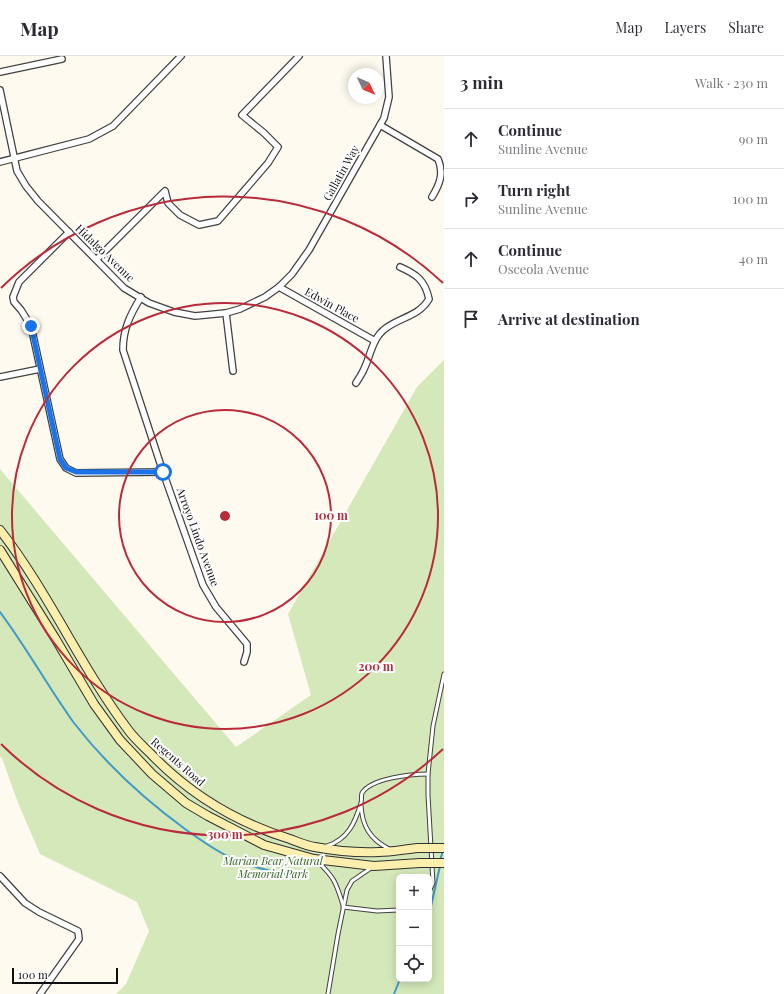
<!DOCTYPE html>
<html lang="en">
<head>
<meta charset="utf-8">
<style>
	body { margin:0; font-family:"Playfair Display",serif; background:#f2f2f3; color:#2b2b33 }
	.controls { position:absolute; right:12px; bottom:12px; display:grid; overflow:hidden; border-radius:6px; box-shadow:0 2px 10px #0003 }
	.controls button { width:36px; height:36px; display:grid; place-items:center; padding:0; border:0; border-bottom:1px solid #e1e1e2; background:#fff; color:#2b2b33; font:20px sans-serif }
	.compass { position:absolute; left:348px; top:12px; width:36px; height:36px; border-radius:50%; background:#fff; box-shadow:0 2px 10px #0003; rotate:134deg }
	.scale { position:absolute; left:12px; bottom:10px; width:106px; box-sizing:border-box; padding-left:4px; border:2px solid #0e0e0e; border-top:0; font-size:11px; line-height:14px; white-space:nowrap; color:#0e0e0e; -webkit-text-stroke:3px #fff; paint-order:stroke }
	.stop { position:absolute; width:12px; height:12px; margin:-9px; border:3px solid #1a73e8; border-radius:50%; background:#fff }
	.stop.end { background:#1a73e8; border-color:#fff; box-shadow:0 1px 4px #0008 }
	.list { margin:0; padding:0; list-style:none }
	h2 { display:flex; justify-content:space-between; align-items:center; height:52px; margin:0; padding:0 16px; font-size:17px }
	h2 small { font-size:13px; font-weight:400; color:#7c7c81 }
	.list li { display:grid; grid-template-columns:26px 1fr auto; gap:12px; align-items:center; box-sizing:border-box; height:60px; padding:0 16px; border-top:1px solid #e1e1e2 }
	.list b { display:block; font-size:15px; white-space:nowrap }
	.list p { margin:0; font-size:13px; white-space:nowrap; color:#7c7c81 }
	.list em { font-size:13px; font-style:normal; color:#7c7c81 }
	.icon { flex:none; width:22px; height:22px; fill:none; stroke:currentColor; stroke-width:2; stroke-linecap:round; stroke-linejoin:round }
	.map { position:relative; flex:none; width:444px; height:938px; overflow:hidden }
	header { display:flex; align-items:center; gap:24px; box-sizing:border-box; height:56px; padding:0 20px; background:#fff; border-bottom:1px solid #e1e1e2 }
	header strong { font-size:19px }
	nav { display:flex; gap:22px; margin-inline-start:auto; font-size:14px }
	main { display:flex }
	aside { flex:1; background:#fff }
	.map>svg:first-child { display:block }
	.green { fill:#d4e8ba; fill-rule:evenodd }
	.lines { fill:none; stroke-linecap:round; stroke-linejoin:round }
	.stream { stroke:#3f9ac8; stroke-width:2 }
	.lane-casing { stroke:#414141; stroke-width:5 }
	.street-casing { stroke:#414141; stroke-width:8 }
	.secondary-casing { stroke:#303030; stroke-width:10 }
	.lane { stroke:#fff; stroke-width:3 }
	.street { stroke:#fff; stroke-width:5.5 }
	.secondary { stroke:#fceead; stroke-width:8 }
	.secondary-bridge-casing { stroke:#303030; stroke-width:10; stroke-linecap:butt }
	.secondary-bridge { stroke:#fceead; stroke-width:8 }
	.route { stroke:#1a73e8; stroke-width:5 }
	.ring { fill:none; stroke:#b92b3a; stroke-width:2 }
	.labels { text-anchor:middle; stroke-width:4; stroke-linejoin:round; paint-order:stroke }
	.street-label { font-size:11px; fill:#0e0e0e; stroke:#fff }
	.park-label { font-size:11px; font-style:italic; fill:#326320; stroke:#fff }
	.centre { fill:#b92b3a; stroke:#fff; stroke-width:2 }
	.ring-label { font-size:12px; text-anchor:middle; font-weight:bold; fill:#b92b3a; stroke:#fff; stroke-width:4; stroke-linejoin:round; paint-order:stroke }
</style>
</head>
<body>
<header>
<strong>Map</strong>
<nav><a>Map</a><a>Layers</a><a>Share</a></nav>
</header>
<main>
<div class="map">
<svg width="444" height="938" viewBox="0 0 444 938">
	<rect width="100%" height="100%" fill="#fefaef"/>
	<path class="green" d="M 444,304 L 444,938 L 116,938 L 126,928 L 149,875 L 137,846 L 40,798 L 18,747 L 2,702 L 0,701 L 0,413 L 236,691 L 311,639 L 288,558 L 417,331 ZM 399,821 L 429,821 L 429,923 L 399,923 Z"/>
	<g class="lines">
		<g class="stream">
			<path d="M 0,556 C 27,592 48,631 74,667 C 105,707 144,743 185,773 C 199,783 213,793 229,801 C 253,812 278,817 304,822"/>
			<polyline points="440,805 443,794"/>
			<polyline points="429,859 440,810"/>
			<polyline points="394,938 400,923"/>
		</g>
		<defs>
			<g id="lane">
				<path d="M 361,749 C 362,770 370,783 389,793"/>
				<path d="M 327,790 C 348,783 355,767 361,747 C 362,744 361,740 362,737 C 371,722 412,718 428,718"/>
				<path d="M 317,805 C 335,822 336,827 343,849"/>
				<polyline points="429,836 433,827 428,739 428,718 433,670 444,618"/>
				<polyline points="343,851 377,855 399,854"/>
				<polyline points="328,938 338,878 347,834 352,825 371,812"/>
			</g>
			<g id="street">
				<polyline points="0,16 62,3"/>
				<polyline points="0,34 17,115 26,130 38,145 124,232 149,247 174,256 195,260 226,257 240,253 265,241 279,231 292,218 309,194 384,62 389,41 386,0"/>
				<path d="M 380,69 L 438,103 C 444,117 440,128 432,141"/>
				<polyline points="0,106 89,83 113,70 181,0"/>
				<polyline points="69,176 19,226 13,241 14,246 21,254 31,270 60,403 66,412 76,417 163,416"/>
				<polyline points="97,203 165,135 168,147 180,159 199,169 218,165 268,107 278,91 264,77 242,59 299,0"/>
				<polyline points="279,231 375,285"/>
				<path d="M 141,241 C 130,259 123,273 123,294 L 163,416 L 203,529 L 216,551 L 247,588 L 247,596 L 244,606"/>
				<polyline points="226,257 233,315"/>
				<polyline points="0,321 40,313"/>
				<path d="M 356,327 C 359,322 362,318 364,313 C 371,299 372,282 386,272 C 401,261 419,260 429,243 C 425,224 416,218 400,211"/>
				<polyline points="0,820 25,847 39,856 78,875 79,883 40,938"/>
			</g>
			<g id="secondary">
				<path d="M 0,474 C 49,537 81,612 129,675 C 135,683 143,690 150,697 C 190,739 235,766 290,783 C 298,786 307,790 315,791 C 336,795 358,797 379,796 C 392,796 405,793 418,792"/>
				<polyline points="0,494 55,582 94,648 120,684 152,718 186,747 208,760 264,789 314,803 374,810 420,807"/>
			</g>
		</defs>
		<use href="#lane" class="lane-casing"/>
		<use href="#street" class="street-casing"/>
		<use href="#secondary" class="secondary-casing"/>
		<use href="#lane" class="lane"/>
		<use href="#street" class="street"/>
		<use href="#secondary" class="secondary"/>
		<defs>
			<g id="secondary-bridge">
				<polyline points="418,792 444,792"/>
				<polyline points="420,807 444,807"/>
			</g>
		</defs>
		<use href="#secondary-bridge" class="secondary-bridge-casing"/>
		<use href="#secondary-bridge" class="secondary-bridge"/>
	</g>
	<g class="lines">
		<polyline class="route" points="31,270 60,403 66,412 76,416 163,416"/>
	</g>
	<g class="ring">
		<circle cx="225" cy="460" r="106"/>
		<circle cx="225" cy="460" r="213"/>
		<path d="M443 693A319 319 0 0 1 1 688M1 232A319 319 0 0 1 443 227"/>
	</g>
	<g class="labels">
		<g class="street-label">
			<text transform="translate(341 117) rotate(-61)" y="4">Gallatin Way</text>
			<text transform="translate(105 197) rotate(44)" y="4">Hidalgo Avenue</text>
			<text transform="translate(332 249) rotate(29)" y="4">Edwin Place</text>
			<text transform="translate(198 481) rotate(70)" y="4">Arroyo Lindo Avenue</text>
			<text transform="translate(178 706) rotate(41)" y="4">Regents Road</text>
		</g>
		<g class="park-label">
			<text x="273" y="809">Marian Bear Natural<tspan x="273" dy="13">Memorial Park</tspan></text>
		</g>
	</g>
	<circle cx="225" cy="460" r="6" class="centre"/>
	<g class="ring-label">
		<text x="331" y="464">100 m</text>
		<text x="376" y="615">200 m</text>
		<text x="225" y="783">300 m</text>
	</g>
</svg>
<div class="controls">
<button>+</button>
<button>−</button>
<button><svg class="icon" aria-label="locate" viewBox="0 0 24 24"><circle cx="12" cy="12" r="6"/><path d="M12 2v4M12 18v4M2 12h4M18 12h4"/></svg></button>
</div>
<svg class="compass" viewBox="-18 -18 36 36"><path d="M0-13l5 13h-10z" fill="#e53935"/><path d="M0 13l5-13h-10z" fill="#7c7c81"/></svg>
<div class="scale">100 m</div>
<div class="stop" style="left:163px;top:416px"></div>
<div class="stop end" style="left:31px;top:270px"></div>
</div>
<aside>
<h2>3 min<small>Walk · 230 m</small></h2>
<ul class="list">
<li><svg class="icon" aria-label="ahead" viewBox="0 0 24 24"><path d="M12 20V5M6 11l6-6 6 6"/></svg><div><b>Continue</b><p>Sunline Avenue</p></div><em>90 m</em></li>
<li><svg class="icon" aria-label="right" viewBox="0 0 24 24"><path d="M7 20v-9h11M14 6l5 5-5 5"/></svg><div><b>Turn right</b><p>Sunline Avenue</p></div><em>100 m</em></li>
<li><svg class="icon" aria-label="ahead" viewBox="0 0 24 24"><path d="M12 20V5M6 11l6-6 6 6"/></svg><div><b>Continue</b><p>Osceola Avenue</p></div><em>40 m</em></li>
<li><svg class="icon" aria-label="arrive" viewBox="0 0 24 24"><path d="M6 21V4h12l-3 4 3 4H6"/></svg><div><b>Arrive at destination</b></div></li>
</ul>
</aside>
</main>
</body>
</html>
